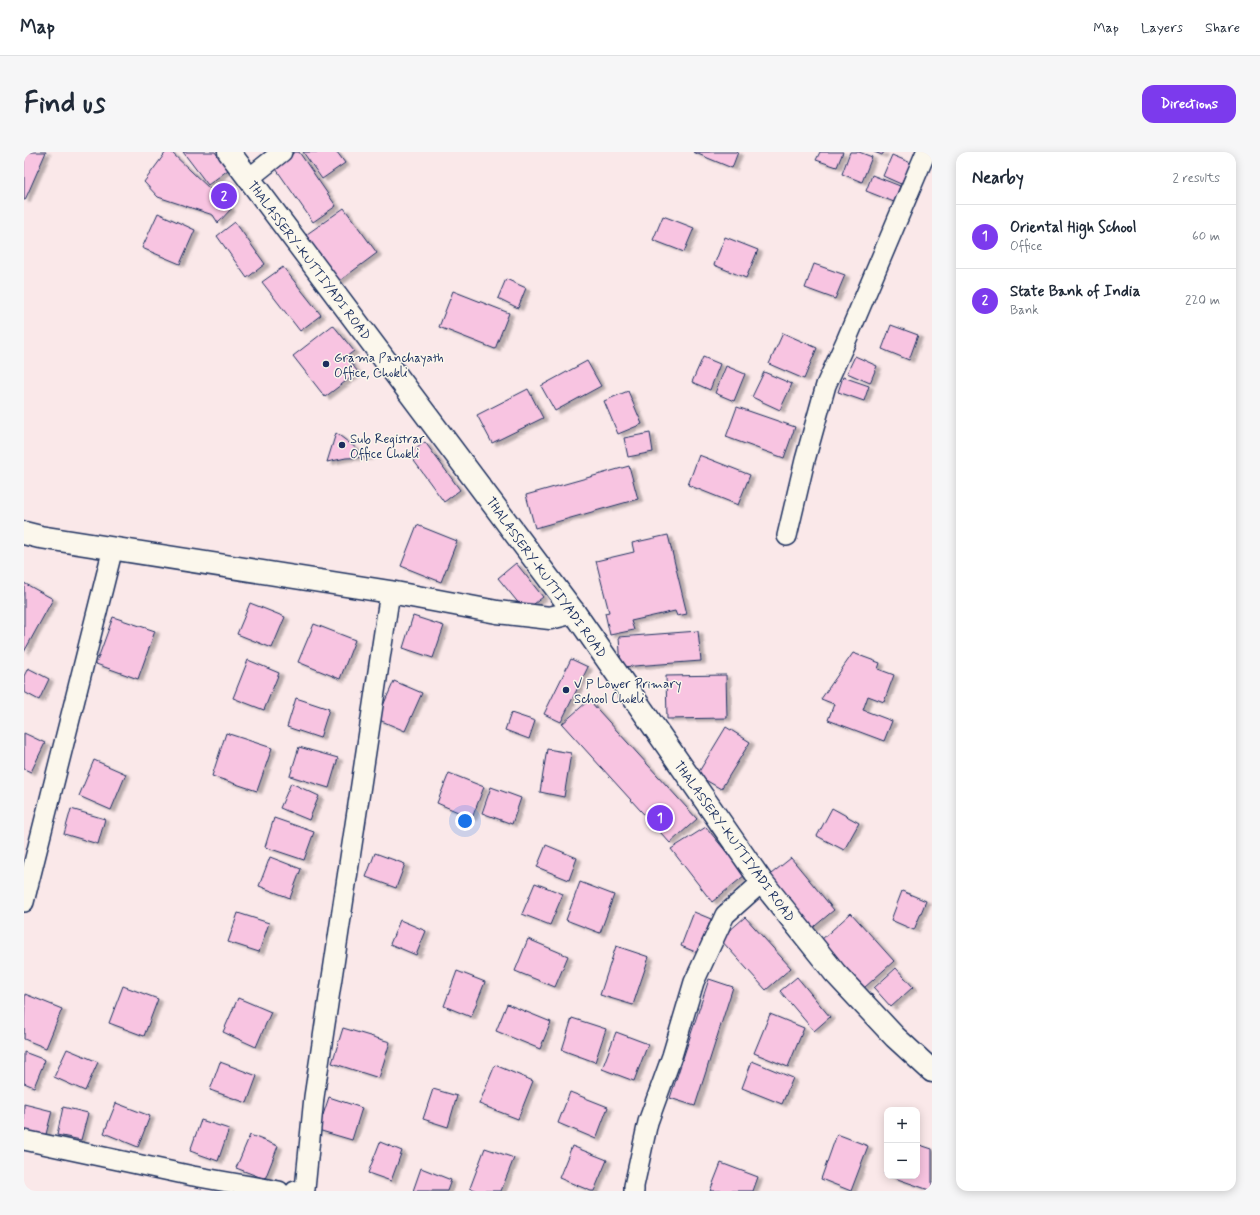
<!DOCTYPE html>
<html lang="en">
<head>
<meta charset="utf-8">
<style>
	body { margin:0; font-family:Mynerve,sans-serif; background:#f6f6f7; color:#1f2937 }
	.controls { position:absolute; right:12px; bottom:12px; display:grid; overflow:hidden; border-radius:8px; box-shadow:0 2px 10px #0003 }
	.controls button { width:36px; height:36px; display:grid; place-items:center; padding:0; border:0; border-bottom:1px solid #e0e1e3; background:#fff; color:#1f2937; font:20px sans-serif }
	.you { position:absolute; left:441px; top:669px; width:14px; height:14px; margin:-10px; border:3px solid #fff; border-radius:50%; background:#1a73e8; box-shadow:0 0 0 6px #1a73e833 }
	.badge { display:grid; place-items:center; width:26px; height:26px; border-radius:50%; background:#7c3aed; color:#fff; font-size:13px; font-weight:700 }
	.pin { position:absolute; translate:-50% -50%; border:2px solid #fff; box-shadow:0 1px 4px #0006 }
	.list { margin:0; padding:0; list-style:none }
	h2 { display:flex; justify-content:space-between; align-items:center; height:52px; margin:0; padding:0 16px; font-size:17px }
	h2 small { font-size:13px; font-weight:400; color:#747a83 }
	.list li { display:grid; grid-template-columns:26px 1fr auto; gap:12px; align-items:center; box-sizing:border-box; height:64px; padding:0 16px; border-top:1px solid #e0e1e3 }
	.list b { display:block; font-size:15px; white-space:nowrap }
	.list p { margin:0; font-size:13px; white-space:nowrap; color:#747a83 }
	.list em { font-size:13px; font-style:normal; color:#747a83 }
	.map { position:relative; flex:none; width:908px; height:1039px; overflow:hidden; border-radius:12px }
	header { display:flex; align-items:center; gap:24px; box-sizing:border-box; height:56px; padding:0 20px; background:#fff; border-bottom:1px solid #e0e1e3 }
	header strong { font-size:19px }
	nav { display:flex; gap:22px; margin-inline-start:auto; font-size:14px }
	.intro { display:flex; align-items:center; justify-content:space-between; box-sizing:border-box; height:96px; padding:0 24px }
	h1 { margin:0; font-size:28px }
	.button { padding:10px 18px; border-radius:12px; background:#7c3aed; color:#fff; font-size:14px; font-weight:700 }
	main { display:flex; gap:24px; padding:0 24px }
	aside { flex:1; background:#fff; border-radius:12px; box-shadow:0 2px 10px #0003 }
	.map>svg:first-child { display:block }
	.building { fill:#f8c4e1; stroke:#1b2f5e; filter:url(#shadow) }
	.lines { fill:none; stroke-linecap:round; stroke-linejoin:round }
	.street-casing { stroke:#1b2f5e; stroke-width:22 }
	.secondary-casing { stroke:#1b2f5e; stroke-width:25 }
	.primary-casing { stroke:#1b2f5e; stroke-width:25 }
	.street { stroke:#fbf7ec; stroke-width:19 }
	.secondary { stroke:#fbf7ec; stroke-width:22 }
	.primary { stroke:#fbf7ec; stroke-width:22 }
	.poi-dot { fill:#1b2f5e; stroke:#fbf7ec; stroke-width:1.5 }
	.labels { text-anchor:middle; stroke-width:3; stroke-linejoin:round; paint-order:stroke }
	.street-label { font-size:13px; fill:#1b2f5e; stroke:#fbf7ec }
	.poi-label { font-size:13px; fill:#1b2f5e; stroke:#fbf7ec; text-anchor:start }
</style>
</head>
<body>
<header>
<strong>Map</strong>
<nav><a>Map</a><a>Layers</a><a>Share</a></nav>
</header>
<div class="intro"><h1>Find us</h1><a class="button">Directions</a></div>
<main>
<div class="map">
<svg width="908" height="1039" viewBox="0 0 908 1039">
	<defs>
		<filter id="shadow"><feDropShadow dx="4.5" dy="2.5" stdDeviation="1" flood-color="#0004"/></filter>
	</defs>
	<rect width="100%" height="100%" fill="#fae8e9"/>
	<filter id="ink" filterUnits="userSpaceOnUse"><feTurbulence type="fractalNoise" baseFrequency=".025" numOctaves="2"/><feDisplacementMap in="SourceGraphic" scale="8" xChannelSelector="R" yChannelSelector="G"/><feConvolveMatrix kernelMatrix="1 2 1 2 8 2 1 2 1" color-interpolation-filters="sRGB"/></filter>
	<g filter="url(#ink)">
		<g class="building">
			<polygon points="0,0 22,0 1,48 0,48"/>
			<polygon points="142,0 147,0 207,57 194,71 189,63 134,45 120,30"/>
			<polygon points="159,0 191,0 204,18 184,33"/>
			<polygon points="271,0 275,0 312,54 289,70 250,14"/>
			<polygon points="279,0 313,0 321,11 298,27"/>
			<polygon points="669,0 714,0 708,16"/>
			<polygon points="796,0 819,0 813,15 792,8"/>
			<polygon points="826,0 835,0 848,5 838,30 818,22"/>
			<polygon points="850,0 860,0 858,3"/>
			<polygon points="868,3 887,11 877,32 859,24"/>
			<polygon points="848,23 876,34 870,50 842,39"/>
			<polygon points="320,56 353,101 310,133 276,87"/>
			<polygon points="134,61 171,78 156,112 118,96"/>
			<polygon points="639,64 670,76 660,100 629,88"/>
			<polygon points="211,70 241,112 223,126 193,84"/>
			<polygon points="701,85 734,98 722,126 690,113"/>
			<polygon points="790,112 821,123 811,147 781,136"/>
			<polygon points="259,115 297,163 276,179 238,130"/>
			<polygon points="482,127 502,136 494,156 474,146"/>
			<polygon points="429,139 485,161 471,197 415,175"/>
			<polygon points="309,173 330,199 322,205 334,220 301,245 269,204"/>
			<polygon points="867,173 894,183 885,208 858,197"/>
			<polygon points="759,181 793,196 780,227 745,212"/>
			<polygon points="831,204 853,214 846,231 823,221"/>
			<polygon points="679,205 696,212 686,238 668,230"/>
			<polygon points="563,209 577,234 531,259 517,234"/>
			<polygon points="702,214 721,222 710,249 691,241"/>
			<polygon points="740,220 768,232 756,258 728,245"/>
			<polygon points="819,225 845,234 840,249 814,240"/>
			<polygon points="504,237 519,266 468,291 453,263"/>
			<polygon points="604,239 618,272 594,282 580,249"/>
			<polygon points="713,255 771,275 760,306 702,285"/>
			<polygon points="312,281 344,305 322,306 303,310"/>
			<polygon points="626,281 629,300 604,305 600,286"/>
			<polygon points="401,290 436,338 420,350 385,302"/>
			<polygon points="675,303 726,323 714,353 664,333"/>
			<polygon points="605,314 614,347 511,376 502,343"/>
			<polygon points="393,373 433,389 417,430 377,414"/>
			<polygon points="644,383 663,462 653,464 651,459 607,469 610,478 586,483 581,461 585,460 572,409 610,400 608,391"/>
			<polygon points="492,411 519,445 501,459 474,426"/>
			<polygon points="0,431 29,447 0,500"/>
			<polygon points="226,451 261,465 248,496 213,482"/>
			<polygon points="389,464 420,474 409,506 379,496"/>
			<polygon points="89,465 131,479 114,527 72,512"/>
			<polygon points="290,472 331,488 316,527 274,510"/>
			<polygon points="674,479 677,509 597,515 595,485"/>
			<polygon points="829,501 856,511 854,517 870,523 860,550 844,544 839,558 868,569 860,589 804,568 810,552 797,547"/>
			<polygon points="547,507 564,515 537,570 520,562"/>
			<polygon points="224,508 255,521 240,558 209,546"/>
			<polygon points="4,516 25,527 15,548 0,540 0,524"/>
			<polygon points="702,523 703,566 643,567 642,524"/>
			<polygon points="370,529 398,541 381,579 353,567"/>
			<polygon points="272,546 305,557 296,586 263,575"/>
			<polygon points="565,548 673,667 646,691 538,572"/>
			<polygon points="487,561 511,569 505,587 481,578"/>
			<polygon points="702,575 726,590 697,637 673,623"/>
			<polygon points="0,581 21,591 7,620 0,617"/>
			<polygon points="202,581 248,596 233,639 188,624"/>
			<polygon points="275,595 314,606 305,636 266,624"/>
			<polygon points="523,597 547,601 540,645 516,640"/>
			<polygon points="70,608 102,622 87,658 55,644"/>
			<polygon points="425,621 460,635 448,666 413,651"/>
			<polygon points="267,631 295,644 285,668 256,656"/>
			<polygon points="467,635 497,646 488,672 458,661"/>
			<polygon points="808,656 835,671 820,698 793,684"/>
			<polygon points="47,657 81,667 74,692 40,682"/>
			<polygon points="250,666 290,680 280,708 241,695"/>
			<polygon points="682,675 721,723 688,750 647,697"/>
			<polygon points="522,693 553,706 545,728 513,715"/>
			<polygon points="351,701 381,712 372,736 342,725"/>
			<polygon points="246,705 277,717 266,746 235,734"/>
			<polygon points="767,706 810,758 785,779 742,726"/>
			<polygon points="556,730 590,743 576,781 542,768"/>
			<polygon points="511,731 539,742 526,773 498,762"/>
			<polygon points="878,739 902,749 890,778 867,768"/>
			<polygon points="670,760 687,767 674,801 657,794"/>
			<polygon points="214,761 245,771 235,800 204,790"/>
			<polygon points="827,761 870,809 840,836 797,788"/>
			<polygon points="721,765 767,816 742,838 696,787"/>
			<polygon points="376,768 402,779 392,803 366,792"/>
			<polygon points="504,787 544,804 531,835 491,819"/>
			<polygon points="592,794 625,805 609,853 576,843"/>
			<polygon points="872,816 889,835 867,855 850,836"/>
			<polygon points="433,819 461,830 447,865 420,854"/>
			<polygon points="773,825 806,865 790,879 756,839"/>
			<polygon points="685,827 709,835 671,954 646,946"/>
			<polygon points="99,834 134,847 120,884 85,871"/>
			<polygon points="1,842 38,857 22,896 0,887"/>
			<polygon points="214,846 247,860 232,895 199,880"/>
			<polygon points="483,852 527,870 516,897 472,879"/>
			<polygon points="746,862 780,876 764,915 730,901"/>
			<polygon points="548,866 582,877 571,910 538,898"/>
			<polygon points="319,876 366,890 355,926 308,911"/>
			<polygon points="592,880 624,892 610,929 578,917"/>
			<polygon points="43,897 74,910 61,939 30,925"/>
			<polygon points="0,900 21,908 10,935 0,931"/>
			<polygon points="728,909 769,926 758,952 718,936"/>
			<polygon points="196,910 233,924 223,951 186,938"/>
			<polygon points="471,913 509,929 494,967 455,952"/>
			<polygon points="409,937 433,944 424,975 399,967"/>
			<polygon points="546,940 584,955 572,987 534,971"/>
			<polygon points="305,945 338,956 328,988 294,978"/>
			<polygon points="92,951 126,964 114,995 80,981"/>
			<polygon points="0,952 28,959 21,986 0,981"/>
			<polygon points="39,955 64,961 57,988 33,983"/>
			<polygon points="177,968 205,977 194,1009 166,999"/>
			<polygon points="813,982 844,994 827,1039 797,1027"/>
			<polygon points="226,983 254,994 241,1027 212,1016"/>
			<polygon points="356,990 378,999 367,1029 344,1021"/>
			<polygon points="893,992 908,997 908,1039 865,1024 893,1024"/>
			<polygon points="548,994 583,1008 570,1039 567,1039 535,1026"/>
			<polygon points="461,996 490,1006 477,1039 454,1039 446,1036"/>
			<polygon points="697,1011 734,1025 729,1039 686,1039"/>
			<polygon points="863,1013 863,1023 860,1022"/>
			<polygon points="397,1016 427,1028 423,1039 389,1039"/>
		</g>
		<g class="lines">
			<defs>
				<g id="street">
					<polyline points="224,27 258,0"/>
					<polyline points="763,384 781,308 802,233 822,189 902,0"/>
					<polyline points="0,750 89,396"/>
					<polyline points="0,988 169,1024 255,1039"/>
					<polyline points="271,1039 281,1037 290,945 366,440"/>
					<polyline points="610,1039 610,1034 624,970 648,904 670,830 701,763 738,730"/>
				</g>
				<polyline id="secondary" points="0,381 16,385 366,440 473,460 526,466 550,460"/>
				<polyline id="primary" points="205,0 550,460 738,730 811,821 871,885 908,919"/>
			</defs>
			<use href="#street" class="street-casing"/>
			<use href="#secondary" class="secondary-casing"/>
			<use href="#primary" class="primary-casing"/>
			<use href="#street" class="street"/>
			<use href="#secondary" class="secondary"/>
			<use href="#primary" class="primary"/>
		</g>
	</g>
	<g class="poi-dot">
		<circle cx="302" cy="212" r="4"/>
		<circle cx="318" cy="293" r="4"/>
		<circle cx="542" cy="538" r="4"/>
	</g>
	<g class="labels">
		<g class="street-label">
			<text transform="translate(286 108) rotate(53)" y="5">THALASSERY-KUTTIYADI ROAD</text>
			<text transform="translate(523 425) rotate(54)" y="5">THALASSERY-KUTTIYADI ROAD</text>
			<text transform="translate(711 689) rotate(54)" y="5">THALASSERY-KUTTIYADI ROAD</text>
		</g>
		<g class="poi-label">
			<text x="310" y="210">Grama Panchayath<tspan x="310" dy="15">Office, Chokli</tspan></text>
			<text x="326" y="291">Sub Registrar<tspan x="326" dy="15">Office Chokli</tspan></text>
			<text x="550" y="536">V P Lower Primary<tspan x="550" dy="15">School Chokli</tspan></text>
		</g>
	</g>
</svg>
<div class="controls">
<button>+</button>
<button>−</button>
</div>
<div class="you"></div>
<div class="pin badge" style="left:636px;top:666px">1</div>
<div class="pin badge" style="left:200px;top:44px">2</div>
</div>
<aside>
<h2>Nearby<small>2 results</small></h2>
<ul class="list">
<li><span class="badge">1</span><div><b>Oriental High School</b><p>Office</p></div><em>60 m</em></li>
<li><span class="badge">2</span><div><b>State Bank of India</b><p>Bank</p></div><em>220 m</em></li>
</ul>
</aside>
</main>
</body>
</html>
